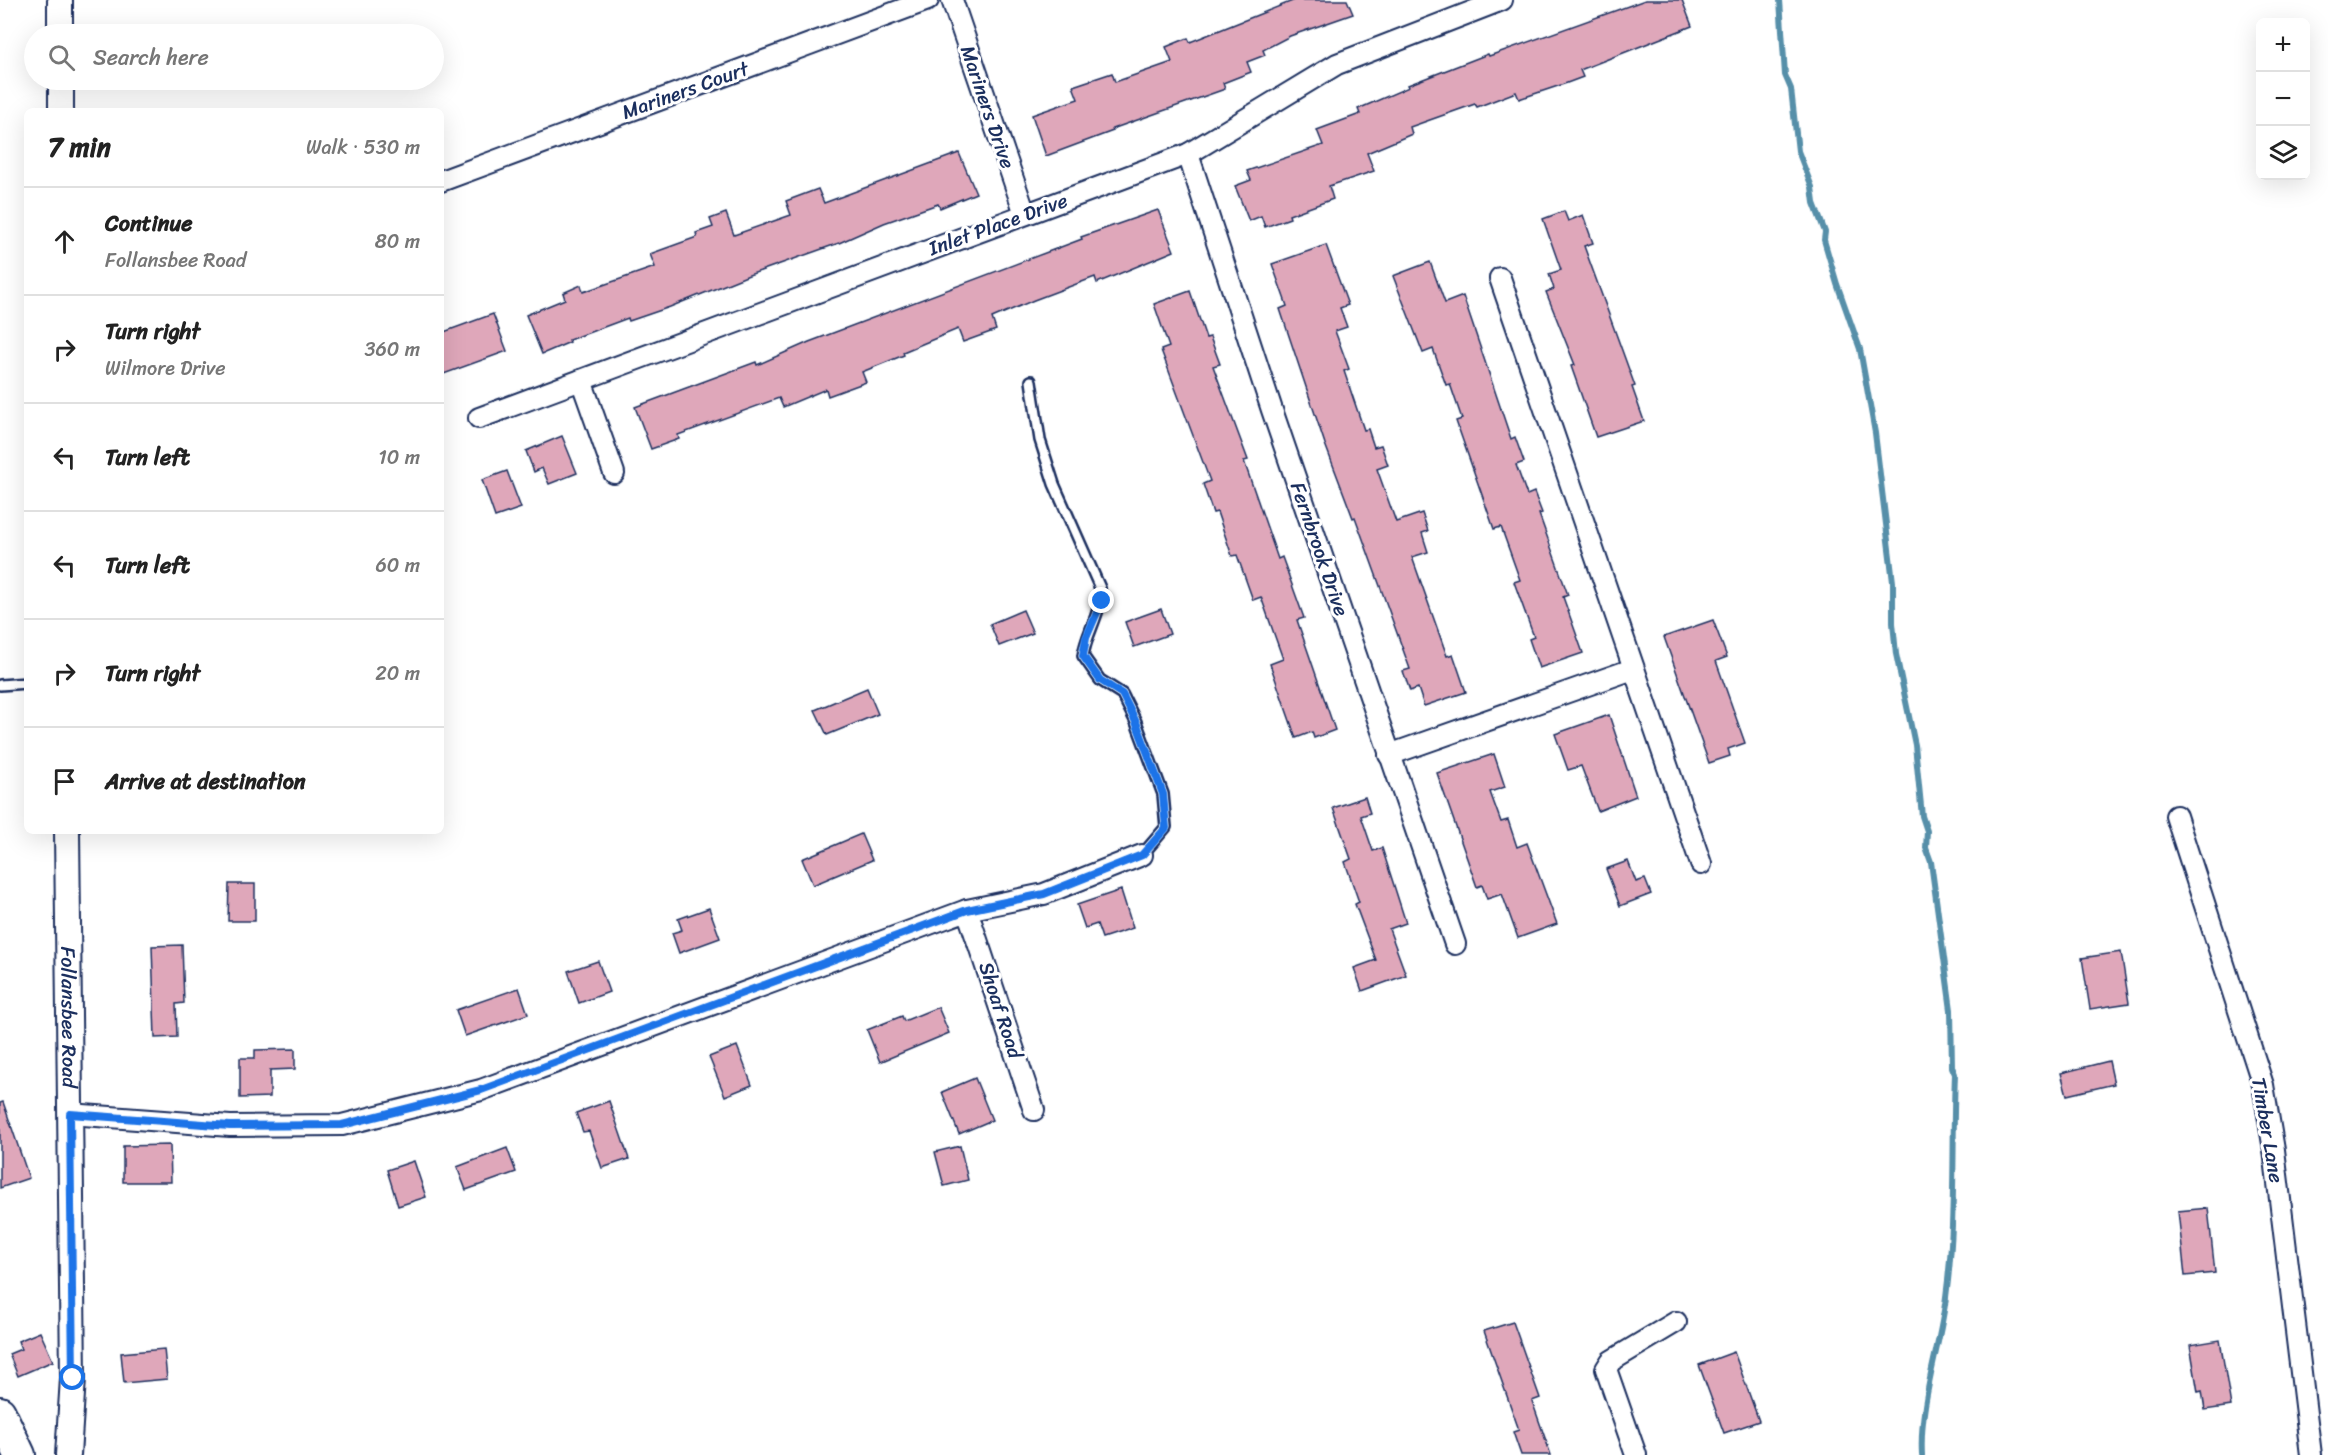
<!DOCTYPE html>
<html lang="en">
<head>
<meta charset="utf-8">
<style>
	body { margin:0; font-family:Sriracha,sans-serif; background:#f2f2f2; color:#222 }
	.controls { position:absolute; right:18px; top:18px; display:grid; overflow:hidden; border-radius:9px; box-shadow:0 6px 24px #0002 }
	.controls button { width:54px; height:54px; display:grid; place-items:center; padding:0; border:0; border-bottom:2px solid #e0e0e0; background:#fff; color:#222; font:30px sans-serif }
	.stop { position:absolute; width:18px; height:18px; margin:-14px; border:4px solid #1a73e8; border-radius:50%; background:#fff }
	.stop.end { background:#1a73e8; border-color:#fff; box-shadow:0 2px 6px #0008 }
	.list { margin:0; padding:0; list-style:none }
	h2 { display:flex; justify-content:space-between; align-items:center; height:78px; margin:0; padding:0 24px; font-size:26px }
	h2 small { font-size:20px; font-weight:400; color:#767676 }
	.list li { display:grid; grid-template-columns:39px 1fr auto; gap:18px; align-items:center; box-sizing:border-box; height:108px; padding:0 24px; border-top:2px solid #e0e0e0 }
	.list b { display:block; font-size:22px; white-space:nowrap }
	.list p { margin:0; font-size:20px; white-space:nowrap; color:#767676 }
	.list em { font-size:20px; font-style:normal; color:#767676 }
	.icon { flex:none; width:33px; height:33px; fill:none; stroke:currentColor; stroke-width:2; stroke-linecap:round; stroke-linejoin:round }
	.map { position:relative; flex:none; width:2328px; height:1455px; overflow:hidden }
	.search { position:absolute; background:#fff; box-shadow:0 6px 24px #0002; left:24px; top:24px; width:420px; height:66px; display:flex; align-items:center; gap:15px; box-sizing:border-box; padding:0 21px; border-radius:33px; color:#767676; font-size:22px }
	.panel { position:absolute; background:#fff; box-shadow:0 6px 24px #0002; left:24px; top:108px; width:420px; height:726px; border-radius:9px }
	.map>svg:first-child { display:block }
	.lines { fill:none; stroke-linecap:round; stroke-linejoin:round }
	.stream { stroke:#578fa9; stroke-width:6 }
	.building { fill:#dfa7ba; stroke:#1b2f5e; stroke-width:1.5 }
	.service-casing { stroke:#1b2f5e; stroke-width:14 }
	.minor-casing { stroke:#1b2f5e; stroke-width:24 }
	.tertiary-casing { stroke:#1b2f5e; stroke-width:28 }
	.primary-casing { stroke:#1b2f5e; stroke-width:34 }
	.service { stroke:#fff; stroke-width:9 }
	.minor { stroke:#fff; stroke-width:20 }
	.tertiary { stroke:#fff; stroke-width:24 }
	.primary { stroke:#fff; stroke-width:30 }
	.route { stroke:#1a73e8; stroke-width:8 }
	.labels { text-anchor:middle; stroke-width:6; stroke-linejoin:round; paint-order:stroke }
	.street-label { font-size:20px; fill:#1b2f5e; stroke:#fff }
</style>
</head>
<body>
<div class="map">
<svg width="2328" height="1455" viewBox="0 0 2328 1455">
	<rect width="100%" height="100%" fill="#fff"/>
	<filter id="ink" filterUnits="userSpaceOnUse"><feTurbulence type="fractalNoise" baseFrequency=".0167" numOctaves="2"/><feDisplacementMap in="SourceGraphic" scale="12" xChannelSelector="R" yChannelSelector="G"/><feConvolveMatrix kernelMatrix="1 2 1 2 8 2 1 2 1" color-interpolation-filters="sRGB"/></filter>
	<g filter="url(#ink)">
		<g class="lines">
			<path class="stream" d="M 1780,0 L 1785,75 L 1791,89 L 1798,151 L 1812,187 L 1814,203 L 1825,232 L 1824,240 L 1837,284 L 1860,349 L 1875,433 L 1893,582 L 1893,623 L 1896,654 L 1915,745 L 1922,816 L 1927,831 L 1926,848 L 1931,862 L 1951,1010 L 1952,1067 L 1955,1074 C 1952,1148 1956,1223 1946,1297 C 1940,1348 1919,1403 1922,1455"/>
		</g>
		<g class="building">
			<polygon points="1295,0 1347,0 1353,14 1290,36 1263,50 1265,55 1247,62 1251,72 1223,83 1225,89 1112,129 1113,131 1046,156 1032,115 1078,99 1073,86 1112,73 1115,82 1172,62 1166,47 1188,38 1190,42"/>
			<polygon points="1645,0 1682,0 1692,26 1580,70 1583,77 1567,83 1519,99 1516,92 1477,107 1475,104 1410,127 1412,134 1367,153 1374,171 1329,186 1333,199 1289,215 1290,218 1265,227 1261,216 1249,221 1235,186 1251,180 1247,171 1323,145 1317,130 1360,114 1358,109 1409,87 1408,85 1488,54 1489,56"/>
			<polygon points="959,153 976,193 940,208 938,204 884,223 839,243 749,275 670,307 629,321 628,318 569,340 570,342 542,354 526,315 565,299 563,293 581,285 583,292 655,267 650,254 697,237 696,233 713,227 710,219 726,213 734,235 791,215 786,201 818,189 824,203"/>
			<polygon points="1158,210 1174,251 1097,283 1095,277 1034,300 992,318 996,330 963,342 958,329 903,352 904,355 862,372 866,382 828,396 826,389 783,407 779,398 678,435 679,439 651,449 635,407 756,362 757,365 809,342 1082,239 1081,237"/>
			<polygon points="1564,211 1568,221 1583,215 1593,243 1584,246 1635,386 1632,387 1644,421 1596,437 1571,366 1575,365 1546,292 1554,289 1549,274 1561,270 1543,219"/>
			<polygon points="1326,245 1348,305 1340,308 1347,327 1335,331 1349,369 1344,371 1364,430 1368,429 1374,447 1381,445 1388,465 1377,469 1396,522 1422,513 1428,531 1422,533 1428,552 1412,557 1447,656 1453,654 1466,692 1424,706 1418,688 1410,691 1403,671 1410,669 1355,517 1353,518 1325,444 1280,309 1287,306 1272,264"/>
			<polygon points="1430,262 1445,303 1463,296 1511,439 1515,437 1524,462 1516,465 1527,495 1534,492 1542,513 1539,514 1568,595 1563,597 1583,653 1539,668 1529,639 1534,637 1514,582 1520,580 1501,527 1494,529 1456,421 1462,419 1450,384 1446,385 1433,349 1423,353 1393,276"/>
			<polygon points="1190,291 1206,338 1210,337 1220,364 1213,366 1248,460 1244,461 1278,559 1282,557 1304,618 1297,620 1335,730 1314,738 1312,732 1296,738 1270,664 1283,659 1261,597 1253,600 1237,555 1232,556 1217,512 1213,513 1203,484 1210,481 1161,350 1169,347 1154,304"/>
			<polygon points="493,314 507,351 441,375 441,333"/>
			<polygon points="562,436 577,473 549,484 542,468 534,472 526,451"/>
			<polygon points="507,471 521,508 495,517 482,480"/>
			<polygon points="1161,609 1170,634 1134,647 1125,622"/>
			<polygon points="1023,610 1033,633 999,646 990,624"/>
			<polygon points="1713,620 1727,657 1716,661 1745,743 1728,749 1730,756 1709,763 1664,637"/>
			<polygon points="867,688 878,714 827,735 815,710"/>
			<polygon points="1609,715 1636,796 1598,811 1581,766 1568,770 1555,734"/>
			<polygon points="1494,754 1505,787 1490,792 1501,822 1508,820 1517,847 1527,843 1557,924 1518,938 1502,894 1487,899 1482,885 1477,887 1437,773"/>
			<polygon points="1365,797 1370,813 1361,816 1373,851 1382,848 1406,923 1389,929 1406,975 1362,991 1354,968 1376,960 1355,904 1359,902 1345,862 1351,859 1333,808"/>
			<polygon points="861,834 872,860 813,885 802,859"/>
			<polygon points="1628,861 1636,882 1645,879 1651,894 1620,906 1606,869"/>
			<polygon points="229,884 255,884 255,921 228,921"/>
			<polygon points="1121,890 1133,928 1102,938 1097,924 1085,928 1077,905"/>
			<polygon points="709,908 720,938 679,953 672,933 682,930 678,919"/>
			<polygon points="182,945 184,1003 176,1004 177,1037 155,1038 152,946"/>
			<polygon points="2121,952 2129,1003 2090,1009 2082,958"/>
			<polygon points="598,961 609,992 579,1003 568,971"/>
			<polygon points="519,988 528,1014 465,1036 456,1010"/>
			<polygon points="938,1007 949,1033 880,1062 867,1030 902,1016 904,1021"/>
			<polygon points="737,1046 752,1085 725,1096 709,1057"/>
			<polygon points="295,1049 295,1069 270,1070 270,1097 240,1098 240,1058 255,1058 255,1050"/>
			<polygon points="2109,1061 2114,1084 2067,1095 2061,1073"/>
			<polygon points="975,1078 992,1120 959,1134 942,1092"/>
			<polygon points="609,1101 629,1159 602,1168 589,1131 583,1132 576,1113"/>
			<polygon points="3,1102 29,1178 0,1188 0,1103"/>
			<polygon points="170,1145 171,1182 123,1182 123,1146"/>
			<polygon points="960,1146 968,1180 944,1186 935,1152"/>
			<polygon points="507,1148 516,1172 466,1190 457,1167"/>
			<polygon points="414,1161 426,1197 398,1206 387,1170"/>
			<polygon points="2208,1208 2215,1273 2185,1276 2178,1211"/>
			<polygon points="1513,1322 1540,1398 1532,1401 1551,1455 1521,1455 1513,1432 1519,1430 1484,1331"/>
			<polygon points="40,1332 53,1361 18,1376 9,1354 21,1349 18,1341"/>
			<polygon points="2220,1340 2231,1406 2205,1410 2202,1391 2198,1392 2190,1345"/>
			<polygon points="164,1349 167,1379 124,1383 121,1353"/>
			<polygon points="1734,1352 1759,1421 1724,1433 1699,1365"/>
		</g>
		<g class="lines">
			<defs>
				<g id="service">
					<path d="M 1031,381 L 1040,440 L 1054,484 L 1100,588 C 1103,612 1086,632 1083,656 L 1100,680 L 1122,694 L 1136,722 L 1163,794 L 1166,827 L 1142,855"/>
					<polyline points="0,685 27,683"/>
				</g>
				<g id="minor">
					<polyline points="952,0 1025,214"/>
					<polyline points="1188,154 1272,410 1455,944"/>
					<polyline points="441,181 928,0"/>
					<polyline points="1500,278 1701,864"/>
					<polyline points="581,380 614,473"/>
					<polyline points="479,418 1188,154 1337,64 1502,0"/>
					<polyline points="1389,755 1633,669"/>
					<polyline points="2176,816 2263,1085 2274,1150 2311,1455"/>
					<polyline points="967,910 1034,1110"/>
					<polyline points="70,1114 230,1126 342,1125 481,1090 967,910 1044,894 1142,855"/>
					<polyline points="1636,1455 1606,1369 1611,1361 1676,1322"/>
				</g>
				<g id="tertiary">
					<polyline points="60,0 60,34"/>
					<polyline points="61,80 61,111"/>
					<path id="s1" d="M 67,831 L 73,1378 L 68,1455"/>
				</g>
				<polyline id="primary" points="0,1412 20,1455"/>
			</defs>
			<use href="#service" class="service-casing"/>
			<use href="#minor" class="minor-casing"/>
			<use href="#tertiary" class="tertiary-casing"/>
			<use href="#primary" class="primary-casing"/>
			<use href="#service" class="service"/>
			<use href="#minor" class="minor"/>
			<use href="#tertiary" class="tertiary"/>
			<use href="#primary" class="primary"/>
		</g>
	</g>
	<g class="lines" filter="url(#ink)">
		<polyline class="route" points="73,1378 70,1114 230,1126 342,1125 481,1090 967,910 1044,894 1142,855 1166,828 1163,794 1136,722 1122,694 1100,680 1083,656 1086,638 1102,601"/>
	</g>
	<g class="labels">
		<g class="street-label">
			<text transform="translate(685 90) rotate(-20)" y="7">Mariners Court</text>
			<text transform="translate(988 107) rotate(71)" y="7">Mariners Drive</text>
			<text transform="translate(998 224) rotate(-20)" y="7">Inlet Place Drive</text>
			<text transform="translate(1320 549) rotate(71)" y="7">Fernbrook Drive</text>
			<text transform="translate(1001 1010) rotate(72)" y="7">Shoaf Road</text>
			<text dy="7" stroke="none"><textPath href="#s1" startOffset="186">Follansbee Road</textPath></text>
			<text transform="translate(2268 1130) rotate(80)" y="7">Timber Lane</text>
		</g>
	</g>
</svg>
<div class="controls">
<button>+</button>
<button>−</button>
<button><svg class="icon" aria-label="layers" viewBox="0 0 24 24"><path d="M12 4l9 5-9 5-9-5zM3 14l9 5 9-5"/></svg></button>
</div>
<div class="stop" style="left:73px;top:1378px"></div>
<div class="stop end" style="left:1102px;top:601px"></div>
<div class="search"><svg class="icon" aria-label="search" viewBox="0 0 24 24"><circle cx="10" cy="10" r="6"/><path d="M15 15l6 6"/></svg>Search here</div>
<section class="panel">
<h2>7 min<small>Walk · 530 m</small></h2>
<ul class="list">
<li><svg class="icon" aria-label="ahead" viewBox="0 0 24 24"><path d="M12 20V5M6 11l6-6 6 6"/></svg><div><b>Continue</b><p>Follansbee Road</p></div><em>80 m</em></li>
<li><svg class="icon" aria-label="right" viewBox="0 0 24 24"><path d="M7 20v-9h11M14 6l5 5-5 5"/></svg><div><b>Turn right</b><p>Wilmore Drive</p></div><em>360 m</em></li>
<li><svg class="icon" aria-label="left" viewBox="0 0 24 24"><path d="M17 20v-9H6M10 6l-5 5 5 5"/></svg><div><b>Turn left</b></div><em>10 m</em></li>
<li><svg class="icon" aria-label="left" viewBox="0 0 24 24"><path d="M17 20v-9H6M10 6l-5 5 5 5"/></svg><div><b>Turn left</b></div><em>60 m</em></li>
<li><svg class="icon" aria-label="right" viewBox="0 0 24 24"><path d="M7 20v-9h11M14 6l5 5-5 5"/></svg><div><b>Turn right</b></div><em>20 m</em></li>
<li><svg class="icon" aria-label="arrive" viewBox="0 0 24 24"><path d="M6 21V4h12l-3 4 3 4H6"/></svg><div><b>Arrive at destination</b></div></li>
</ul>
</section>
</div>
</body>
</html>
